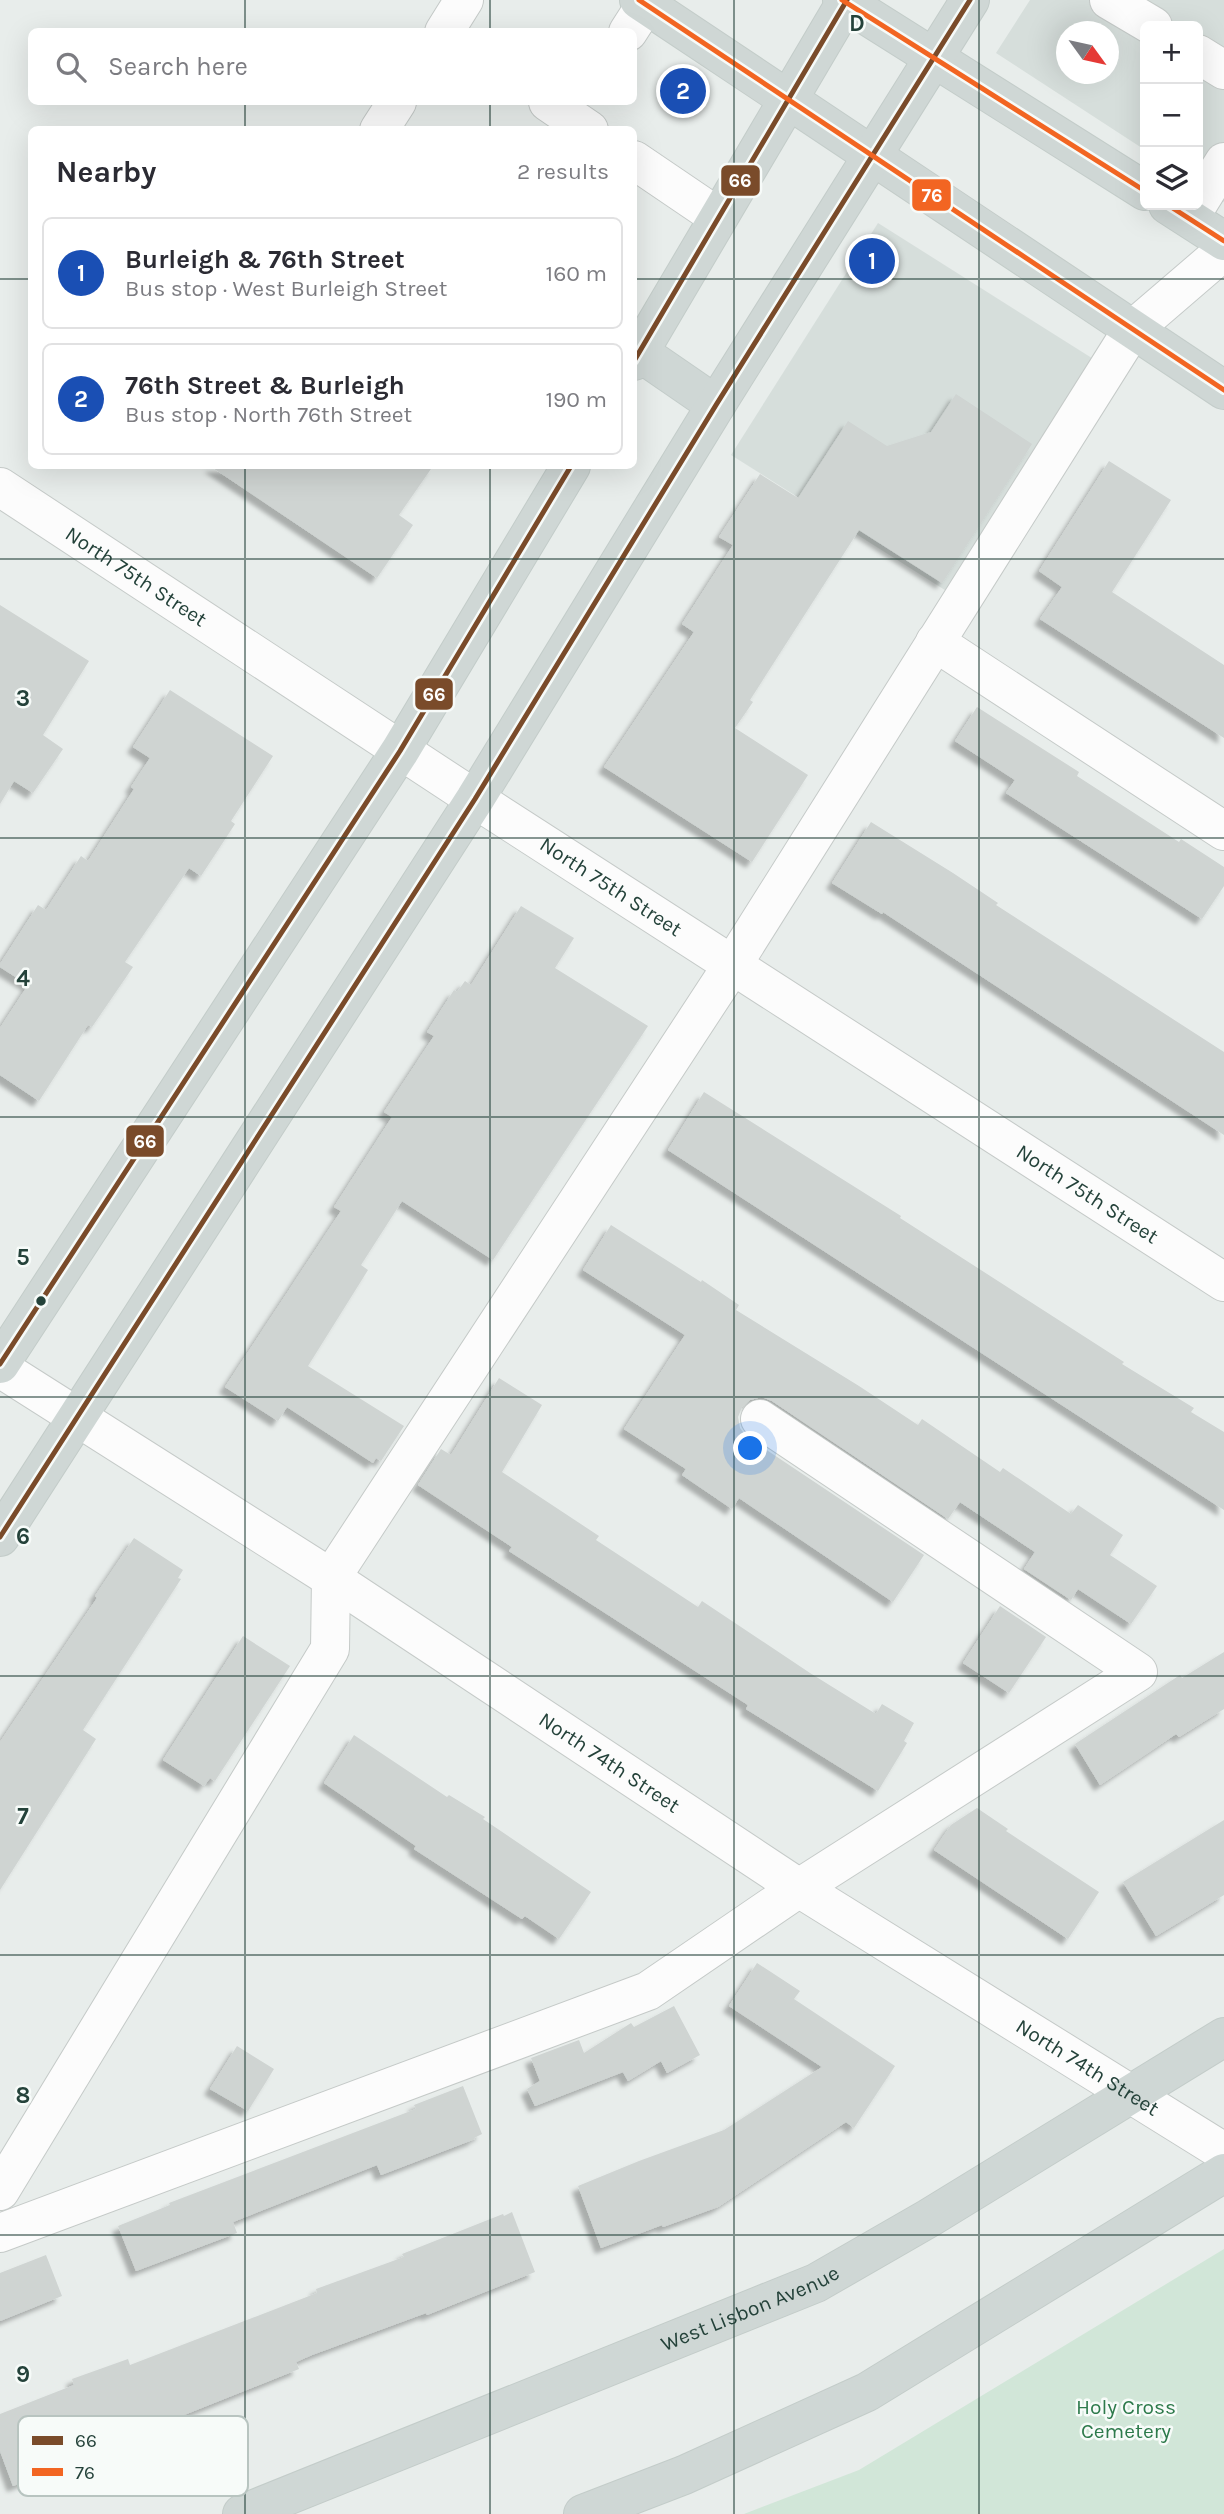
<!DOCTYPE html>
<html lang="en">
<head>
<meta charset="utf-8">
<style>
	body { margin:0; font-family:Karla,sans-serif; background:#f7f7f7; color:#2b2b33 }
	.controls { position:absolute; right:21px; top:21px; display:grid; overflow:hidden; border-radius:10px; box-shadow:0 7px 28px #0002 }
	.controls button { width:63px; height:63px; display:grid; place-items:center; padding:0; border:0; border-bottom:2px solid #e1e1e2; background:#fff; color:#2b2b33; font:35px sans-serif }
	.compass { position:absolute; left:1056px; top:21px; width:63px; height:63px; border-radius:50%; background:#fff; box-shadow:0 7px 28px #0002; rotate:123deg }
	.you { position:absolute; left:751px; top:1449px; width:24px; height:24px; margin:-18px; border:5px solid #fff; border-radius:50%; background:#1a73e8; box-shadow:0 0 0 10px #1a73e833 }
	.badge { display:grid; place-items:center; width:46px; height:46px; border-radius:50%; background:#0b8043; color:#fff; font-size:23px; font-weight:700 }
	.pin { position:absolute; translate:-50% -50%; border:4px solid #fff; box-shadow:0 2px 7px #0006 }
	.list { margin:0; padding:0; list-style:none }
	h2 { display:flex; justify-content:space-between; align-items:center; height:91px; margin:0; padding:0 28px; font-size:30px }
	h2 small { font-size:23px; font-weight:400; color:#7c7c81 }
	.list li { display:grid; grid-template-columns:46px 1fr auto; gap:21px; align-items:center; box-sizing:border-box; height:112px; margin:0 14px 14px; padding:0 14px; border:2px solid #e1e1e2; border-radius:10px }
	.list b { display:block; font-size:26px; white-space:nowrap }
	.list p { margin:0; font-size:23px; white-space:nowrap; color:#7c7c81 }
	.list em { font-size:23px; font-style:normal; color:#7c7c81 }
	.icon { flex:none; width:38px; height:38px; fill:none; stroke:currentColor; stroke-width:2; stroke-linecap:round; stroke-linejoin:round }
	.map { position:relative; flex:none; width:1224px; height:2514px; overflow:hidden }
	.search { position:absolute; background:#fff; box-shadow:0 7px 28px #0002; left:28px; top:28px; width:609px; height:77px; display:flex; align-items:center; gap:18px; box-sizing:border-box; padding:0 24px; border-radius:10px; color:#7c7c81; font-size:26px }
	.panel { position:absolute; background:#fff; box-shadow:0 7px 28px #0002; left:28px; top:126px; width:609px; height:343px; border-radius:10px }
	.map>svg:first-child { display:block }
	.built { fill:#d6dedb; fill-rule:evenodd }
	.green { fill:#d1e6d8 }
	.building { fill:#cfd4d2; filter:url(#shadow) }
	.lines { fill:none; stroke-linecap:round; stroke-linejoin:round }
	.minor-casing { stroke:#c5cac8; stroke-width:40 }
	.major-casing { stroke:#c3ccc9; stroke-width:40 }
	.minor { stroke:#fcfcfc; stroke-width:38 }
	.major { stroke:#cfd7d5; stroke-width:38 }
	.bus-1-casing { stroke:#f7fbf9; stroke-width:10 }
	.bus-2-casing { stroke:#f7fbf9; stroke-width:10 }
	.bus-1 { stroke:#7a4b2a; stroke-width:5 }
	.bus-2 { stroke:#f26522; stroke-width:5 }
	.grid { fill:none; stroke:#24423a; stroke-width:2; stroke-opacity:0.55 }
	.bus-dot { fill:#24423a; stroke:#f7fbf9; stroke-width:2.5 }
	.labels { text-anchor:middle; stroke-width:5; stroke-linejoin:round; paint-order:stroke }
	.street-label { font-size:21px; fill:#24423a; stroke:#f7fbf9 }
	.park-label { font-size:21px; fill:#2d7a4b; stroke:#f7fbf9 }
	.key { fill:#f7fbf9; stroke:#b8c4c0; stroke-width:2 }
	.key-label { font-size:19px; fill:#24423a }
	.grid-label { font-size:23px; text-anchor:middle; font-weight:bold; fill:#24423a; stroke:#f7fbf9; stroke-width:5; stroke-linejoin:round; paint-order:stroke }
	.line-badge { stroke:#f7fbf9; stroke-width:2.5 }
	.badge-label { font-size:19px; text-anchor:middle; font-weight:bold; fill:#fff }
</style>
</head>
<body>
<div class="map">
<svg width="1224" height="2514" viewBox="0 0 1224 2514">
	<defs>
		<filter id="shadow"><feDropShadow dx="-6" dy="6" stdDeviation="2" flood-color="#0004"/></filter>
	</defs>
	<rect width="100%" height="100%" fill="#e8edeb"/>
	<g class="built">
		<path d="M 1030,0 L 1224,0 L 1224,202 L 1198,185 L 1198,26 L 1145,26 L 1145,150 L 996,53 ZM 1066,32 L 1108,32 L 1108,74 L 1066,74 Z"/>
		<polygon points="878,223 1114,372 967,604 731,455"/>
	</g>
	<polygon class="green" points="1224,2249 1224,2514 744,2514 859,2470"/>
	<g class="building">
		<polygon points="956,394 1032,444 942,583 859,530 750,700 753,702 735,728 808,775 752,862 604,767 694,632 682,624 733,545 719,537 760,474 798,498 848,421 887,446 931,432"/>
		<polygon points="1109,461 1171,500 1112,592 1224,665 1224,738 1040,619 1062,587 1039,571"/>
		<polygon points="210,466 433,466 399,515 413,525 377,578"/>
		<polygon points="0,605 89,661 43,735 63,749 33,793 14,781 0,804"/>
		<polygon points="170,690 273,756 231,821 235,824 201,876 189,868 125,962 133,967 92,1027 88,1025 39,1101 0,1075 0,1028 28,985 0,967 0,964 38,905 46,910 81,856 88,861 134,789 131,787 150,758 133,747"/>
		<polygon points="977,707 1079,772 1077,776 1179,842 1181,839 1224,867 1224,886 1202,919 1006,793 1015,780 955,741"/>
		<polygon points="871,822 953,873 998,903 996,905 1224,1052 1224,1135 883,912 882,914 832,883"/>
		<polygon points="521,906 574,938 555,968 648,1026 493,1260 402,1201 361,1265 368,1270 308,1366 404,1426 381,1461 376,1458 373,1463 287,1407 278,1421 225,1387 341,1211 334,1207 392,1117 384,1112 434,1036 427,1032 454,990 457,992 465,981 471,985"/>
		<polygon points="704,1092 901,1216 900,1218 1124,1362 1122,1364 1194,1408 1191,1412 1224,1432 1224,1510 668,1150"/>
		<polygon points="611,1225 701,1282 702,1280 739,1305 736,1310 859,1386 918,1425 922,1419 1000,1472 1003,1468 1071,1514 1078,1505 1123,1535 1110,1555 1157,1586 1131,1624 1078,1589 1071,1600 1024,1569 1035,1552 960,1502 948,1519 772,1401 762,1397 750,1400 742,1407 738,1417 740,1428 747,1437 924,1555 893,1602 739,1498 732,1509 682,1475 686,1469 624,1429 685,1335 583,1270"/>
		<polygon points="499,1378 542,1405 502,1472 599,1536 596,1540 698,1607 702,1601 810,1673 876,1714 882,1704 914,1723 904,1741 907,1743 878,1791 746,1709 748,1705 509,1551 512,1547 418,1485 441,1449 451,1455"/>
		<polygon points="134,1538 183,1570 178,1578 181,1579 83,1730 96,1739 0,1890 0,1742 97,1598 95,1596"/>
		<polygon points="1000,1606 1046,1637 1009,1693 963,1663"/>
		<polygon points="243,1636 290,1666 215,1781 210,1778 204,1786 163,1760"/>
		<polygon points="1224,1652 1224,1709 1179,1737 1176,1734 1100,1785 1075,1744 1180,1675 1182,1678"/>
		<polygon points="354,1735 447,1797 449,1795 485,1817 483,1819 591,1892 559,1939 525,1916 522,1919 414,1849 416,1846 324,1783"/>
		<polygon points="977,1808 1008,1829 1006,1831 1099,1892 1068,1939 934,1850 951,1825"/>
		<polygon points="1224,1820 1224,1895 1156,1936 1123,1882"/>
		<polygon points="757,1963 800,1991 794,1999 895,2066 854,2128 846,2122 718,2207 663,2227 662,2225 601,2248 578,2186 639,2161 724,2130 822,2067 729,2006"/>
		<polygon points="674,2006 700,2055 667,2073 661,2061 628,2081 623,2072 535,2106 527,2089 540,2081 531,2058 579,2040 584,2053 631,2023 634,2027"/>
		<polygon points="237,2046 274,2069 248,2111 210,2089"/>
		<polygon points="463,2086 482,2134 474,2138 475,2139 381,2175 377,2165 233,2222 237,2233 136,2271 118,2226 170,2205 169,2203 416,2109 414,2105"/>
		<polygon points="512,2212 535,2272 427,2315 426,2313 312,2355 296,2362 299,2369 174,2419 173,2417 62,2458 65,2466 13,2486 0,2451 0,2414 74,2385 72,2379 128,2359 130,2365 317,2293 316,2289 404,2257 402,2254 503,2214 504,2216"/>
		<polygon points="46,2255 62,2296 0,2321 0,2273"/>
	</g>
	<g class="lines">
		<defs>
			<g id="minor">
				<polyline points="1109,0 1153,26"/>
				<polyline points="444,32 464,0"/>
				<polyline points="628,32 646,4"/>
				<polyline points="1198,54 1224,70"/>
				<polyline points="548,102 589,130"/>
				<polyline points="379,130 397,102"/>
				<polyline points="634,160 718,217"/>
				<polyline points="1198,204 1224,162"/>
				<path id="s1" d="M 0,487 L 475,799 L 1224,1282"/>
				<polyline points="935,642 1224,831"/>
				<path id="s2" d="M 0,1368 L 331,1578 L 799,1888 L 1224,2152"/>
				<polyline points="0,2191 330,1649 331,1578 733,964 1132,330 1224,251"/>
				<polyline points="0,2233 648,1991 799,1888 1138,1672 760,1419"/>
			</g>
			<g id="major">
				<polyline points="639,0 1224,390"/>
				<polyline points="842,0 1145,191"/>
				<polyline points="1168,205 1224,241"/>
				<polyline points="639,352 716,405"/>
				<polyline points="634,361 847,0"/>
				<polyline points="0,1364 400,751 571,466"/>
				<polyline points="0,1537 475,799 716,405 970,0"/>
				<path id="s3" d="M 242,2514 L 816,2283 L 929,2218 L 1224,2037"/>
				<polyline points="583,2514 684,2475 867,2392 1224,2173"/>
			</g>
		</defs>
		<use href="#minor" class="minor-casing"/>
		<use href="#major" class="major-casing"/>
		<use href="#minor" class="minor"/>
		<use href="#major" class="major"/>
		<defs>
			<g id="bus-1">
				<polyline points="634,361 847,0"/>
				<polyline points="0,1364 400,751 571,466"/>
				<polyline points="0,1537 475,799 716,405 970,0"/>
			</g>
			<g id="bus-2">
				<polyline points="639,0 1224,390"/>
				<polyline points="842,0 1145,191"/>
				<polyline points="1168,205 1224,241"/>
			</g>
		</defs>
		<use href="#bus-1" class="bus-1-casing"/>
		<use href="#bus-2" class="bus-2-casing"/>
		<use href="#bus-1" class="bus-1"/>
		<use href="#bus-2" class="bus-2"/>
	</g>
	<path class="grid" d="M 245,0 L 245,32M 490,0 L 490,32M 734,0 L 734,2514M 979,0 L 979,2514M 245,102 L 245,130M 490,102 L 490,130M 0,279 L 32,279M 634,279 L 1224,279M 245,466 L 245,2514M 490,466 L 490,2514M 0,559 L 1224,559M 0,838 L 1224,838M 0,1117 L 1224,1117M 0,1397 L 1224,1397M 0,1676 L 1224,1676M 0,1955 L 1224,1955M 0,2235 L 1224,2235"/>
	<circle class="bus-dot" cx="41" cy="1301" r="6"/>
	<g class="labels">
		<g class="street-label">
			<text dy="7" stroke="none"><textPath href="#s1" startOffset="163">North 75th Street</textPath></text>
			<text dy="7" stroke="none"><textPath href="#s1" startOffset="730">North 75th Street</textPath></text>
			<text dy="7" stroke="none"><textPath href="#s1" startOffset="1297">North 75th Street</textPath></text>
			<text dy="7" stroke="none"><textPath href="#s2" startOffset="726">North 74th Street</textPath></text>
			<text dy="7" stroke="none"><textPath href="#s2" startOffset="1293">North 74th Street</textPath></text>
			<text dy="7" stroke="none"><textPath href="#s3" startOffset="548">West Lisbon Avenue</textPath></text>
		</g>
		<g class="park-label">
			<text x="1126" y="2414">Holy Cross<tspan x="1126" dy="24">Cemetery</tspan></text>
		</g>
	</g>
	<rect x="18" y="2416" width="230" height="80" rx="10" class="key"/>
	<rect x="32" y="2436" width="31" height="9" fill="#7a4b2a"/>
	<rect x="32" y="2468" width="31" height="8" fill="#f26522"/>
	<g class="key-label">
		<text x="75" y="2447">66</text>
		<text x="75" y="2479">76</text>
	</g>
	<g class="grid-label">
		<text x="857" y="31">D</text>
		<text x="23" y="706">3</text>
		<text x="23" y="986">4</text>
		<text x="23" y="1265">5</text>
		<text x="23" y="1544">6</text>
		<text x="23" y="1824">7</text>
		<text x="23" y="2103">8</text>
		<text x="23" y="2382">9</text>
	</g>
	<g class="line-badge">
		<rect x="720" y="164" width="41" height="33" rx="7" fill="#7a4b2a"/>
		<rect x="911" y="178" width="41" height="34" rx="7" fill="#f26522"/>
		<rect x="414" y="677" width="40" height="34" rx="7" fill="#7a4b2a"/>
		<rect x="125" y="1124" width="40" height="34" rx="7" fill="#7a4b2a"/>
	</g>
	<g class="badge-label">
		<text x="740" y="187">66</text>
		<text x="932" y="202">76</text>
		<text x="434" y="701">66</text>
		<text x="145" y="1148">66</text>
	</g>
</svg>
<div class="controls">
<button>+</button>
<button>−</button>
<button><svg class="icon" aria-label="layers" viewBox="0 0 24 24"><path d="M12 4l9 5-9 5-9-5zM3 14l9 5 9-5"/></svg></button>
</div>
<svg class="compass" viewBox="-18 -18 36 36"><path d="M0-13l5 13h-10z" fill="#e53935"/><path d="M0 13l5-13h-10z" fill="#7c7c81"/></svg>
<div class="you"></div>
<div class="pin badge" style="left:872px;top:261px;background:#1a4fb4">1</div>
<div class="pin badge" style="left:683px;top:91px;background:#1a4fb4">2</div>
<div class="search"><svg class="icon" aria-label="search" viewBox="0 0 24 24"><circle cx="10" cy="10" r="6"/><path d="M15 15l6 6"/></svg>Search here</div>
<section class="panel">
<h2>Nearby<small>2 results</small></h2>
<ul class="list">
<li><span class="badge" style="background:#1a4fb4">1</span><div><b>Burleigh &amp; 76th Street</b><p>Bus stop · West Burleigh Street</p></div><em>160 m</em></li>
<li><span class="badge" style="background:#1a4fb4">2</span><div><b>76th Street &amp; Burleigh</b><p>Bus stop · North 76th Street</p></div><em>190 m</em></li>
</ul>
</section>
</div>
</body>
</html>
